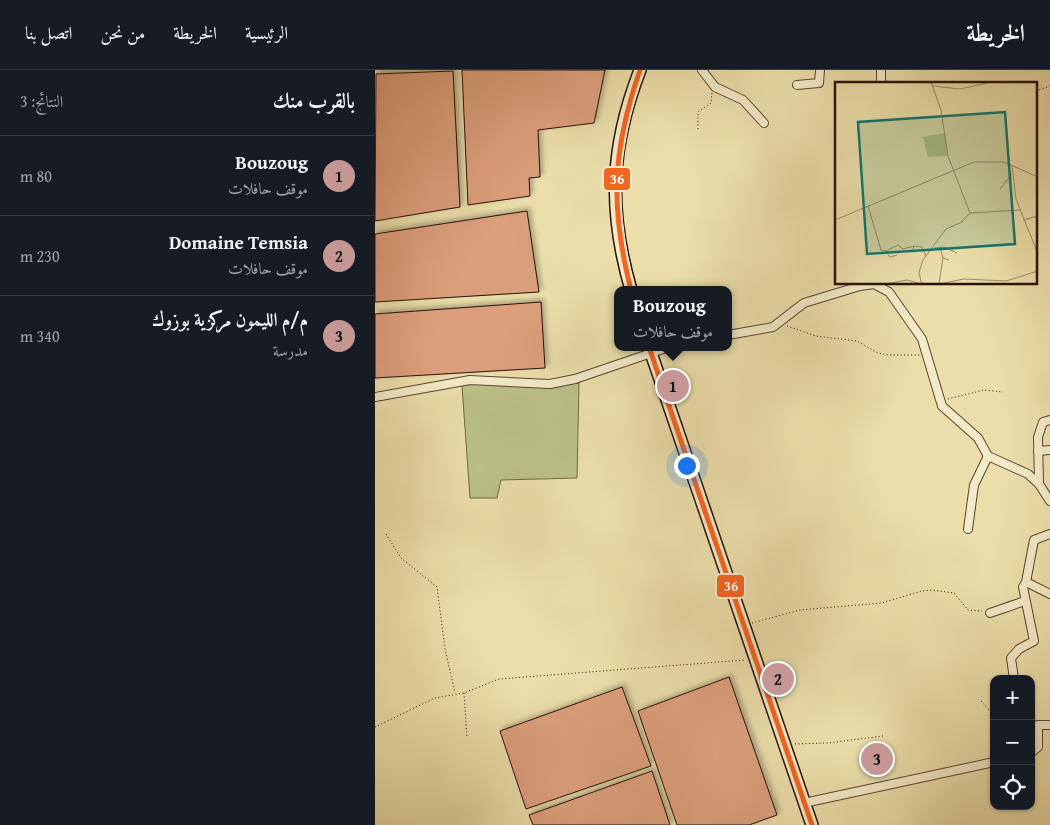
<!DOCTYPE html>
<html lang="ar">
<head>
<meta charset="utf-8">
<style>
	body { margin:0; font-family:"Gentium Book Plus",Amiri,serif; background:#20242c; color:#f1f3f6; direction:rtl }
	.controls { position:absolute; right:15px; bottom:15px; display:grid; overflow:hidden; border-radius:10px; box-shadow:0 1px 4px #0004 }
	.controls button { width:45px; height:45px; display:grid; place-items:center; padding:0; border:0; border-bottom:1px solid #363941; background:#171b24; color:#f1f3f6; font:25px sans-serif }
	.you { position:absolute; left:311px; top:395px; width:18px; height:18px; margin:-12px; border:4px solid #fff; border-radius:50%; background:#1a73e8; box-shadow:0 0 0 8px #1a73e833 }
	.badge { display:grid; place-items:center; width:32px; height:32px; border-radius:50%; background:#c59692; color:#111; font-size:16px; font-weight:700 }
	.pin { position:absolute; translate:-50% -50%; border:2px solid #fff; box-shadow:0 1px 5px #0006 }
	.popup { position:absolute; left:239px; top:216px; width:118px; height:65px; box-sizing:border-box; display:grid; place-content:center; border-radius:10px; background:#171b24; filter:drop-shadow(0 1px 4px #0005); font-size:16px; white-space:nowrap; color:#9ea1a6 }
	.popup b { font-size:19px; color:#f1f3f6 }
	.popup::after { content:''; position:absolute; left:50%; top:100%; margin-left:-10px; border:10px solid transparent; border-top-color:#171b24 }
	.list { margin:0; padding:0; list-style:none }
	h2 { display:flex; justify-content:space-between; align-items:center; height:65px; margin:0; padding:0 20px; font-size:21px }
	h2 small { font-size:16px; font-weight:400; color:#9ea1a6 }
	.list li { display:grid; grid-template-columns:32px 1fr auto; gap:15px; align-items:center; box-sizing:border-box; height:80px; padding:0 20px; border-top:1px solid #363941 }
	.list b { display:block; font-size:19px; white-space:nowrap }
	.list p { margin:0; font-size:16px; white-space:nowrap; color:#9ea1a6 }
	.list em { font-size:16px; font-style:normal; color:#9ea1a6 }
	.icon { flex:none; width:28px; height:28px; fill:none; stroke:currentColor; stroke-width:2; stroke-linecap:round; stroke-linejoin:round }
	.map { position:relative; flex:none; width:675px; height:755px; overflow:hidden; direction:ltr }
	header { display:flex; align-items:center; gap:30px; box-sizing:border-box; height:70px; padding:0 25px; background:#171b24; border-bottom:1px solid #363941 }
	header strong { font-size:24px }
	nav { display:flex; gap:28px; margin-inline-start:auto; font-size:18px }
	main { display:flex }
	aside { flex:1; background:#171b24 }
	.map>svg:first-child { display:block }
	.green { fill:#bac187; stroke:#726947 }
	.building { fill:#dc9f7c; stroke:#291107; filter:url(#shadow) }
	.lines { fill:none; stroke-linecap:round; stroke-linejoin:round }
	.minor-casing { stroke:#5a4430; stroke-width:10 }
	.secondary-casing { stroke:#291107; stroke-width:14 }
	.path { stroke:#291107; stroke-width:1; stroke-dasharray:1 2.5; stroke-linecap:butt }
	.minor { stroke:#f2eac8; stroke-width:8 }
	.secondary { stroke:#f2eac8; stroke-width:11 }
	.bus-1-casing { stroke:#f2eac8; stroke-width:9 }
	.bus-1 { stroke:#f26522; stroke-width:5 }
	.inset-road { fill:none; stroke:#9d8c69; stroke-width:1 }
	.view { fill:#0f766e; fill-opacity:0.15; stroke:#0f766e; stroke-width:2.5 }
	.inset-edge { fill:none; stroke:#291107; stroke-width:2.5 }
	.line-badge { stroke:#f2eac8; stroke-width:2 }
	.badge-label { font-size:14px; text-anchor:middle; font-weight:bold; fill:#fff }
</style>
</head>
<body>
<header>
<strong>الخريطة</strong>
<nav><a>الرئيسية</a><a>الخريطة</a><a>من نحن</a><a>اتصل بنا</a></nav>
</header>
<main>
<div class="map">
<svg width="675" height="755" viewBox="0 0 675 755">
	<defs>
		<filter id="shadow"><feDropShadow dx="3" dy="-3" stdDeviation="2.5" flood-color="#0004"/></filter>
	</defs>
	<rect width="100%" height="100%" fill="#ebdeaa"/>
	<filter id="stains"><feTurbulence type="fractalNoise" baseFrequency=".004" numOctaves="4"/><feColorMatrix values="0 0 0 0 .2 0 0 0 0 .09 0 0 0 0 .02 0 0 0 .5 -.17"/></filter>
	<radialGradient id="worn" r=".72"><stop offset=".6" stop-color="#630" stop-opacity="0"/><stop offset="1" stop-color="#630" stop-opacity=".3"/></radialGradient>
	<polygon class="green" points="95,312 163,316 204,313 202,408 126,410 122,428 95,428 87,316"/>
	<g class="building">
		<polygon points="87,0 230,0 219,53 163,60 165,107 154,108 155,126 93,135"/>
		<polygon points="78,1 85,137 0,151 1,4"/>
		<polygon points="152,141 164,222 0,232 0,164"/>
		<polygon points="166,232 170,298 0,308 0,244"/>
		<polygon points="354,607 402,745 374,755 302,755 263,641"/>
		<polygon points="247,617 276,696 151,739 125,661"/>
		<polygon points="277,701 295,755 158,755 154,745"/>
	</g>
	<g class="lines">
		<defs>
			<g id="minor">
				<polyline points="327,0 340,17 368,30 389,53"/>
				<polyline points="506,0 506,14"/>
				<polyline points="422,15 444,13 445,0"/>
				<polyline points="353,265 398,257 429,233 485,216 499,214 514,222 547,269 567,336 603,368 613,386 653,404 664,414 675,431"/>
				<polyline points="0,327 95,310 175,314 200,309 294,277"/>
				<polyline points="663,381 675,380"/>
				<polyline points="664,414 663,367 668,352 675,350"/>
				<polyline points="593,459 599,415 613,386"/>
				<polyline points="675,464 659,470 651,512 675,524"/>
				<polyline points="615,543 650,531"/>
				<polyline points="639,609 636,588 644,579 659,571 648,517 651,512"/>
				<polyline points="656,683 663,677 663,655 675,655"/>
				<polyline points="429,733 619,692"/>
			</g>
			<g id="secondary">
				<path d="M 256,220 C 233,140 235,78 265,0"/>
				<polyline points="274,277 437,755"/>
			</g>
		</defs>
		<use href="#minor" class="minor-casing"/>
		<use href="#secondary" class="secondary-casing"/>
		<g class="path">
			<polyline points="661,21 675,16"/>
			<polyline points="323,59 323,42 336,33 337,22"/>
			<polyline points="412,256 441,266 482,271 503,283 514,285 545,285"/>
			<polyline points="573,329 609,320 628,322"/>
			<polyline points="11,464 26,488 62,517 70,579 80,623"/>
			<polyline points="377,553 425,540 506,533 547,521 557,520 579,523 593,540 607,541"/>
			<polyline points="89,623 92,668"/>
			<polyline points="606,631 613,639 619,641"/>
			<polyline points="0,657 60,628 89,623 124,609 370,590"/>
			<polyline points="420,674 453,673 508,666"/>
		</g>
		<use href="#minor" class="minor"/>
		<use href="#secondary" class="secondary"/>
		<defs>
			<g id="bus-1">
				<path d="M 256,220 C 235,137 237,81 265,0"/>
				<polyline points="274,277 437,755"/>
			</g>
		</defs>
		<use href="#bus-1" class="bus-1-casing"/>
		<use href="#bus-1" class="bus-1"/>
	</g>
	<g transform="translate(460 12)">
		<rect width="202" height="202" fill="#ebdeaa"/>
		<path d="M 110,51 L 112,74 L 93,75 L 88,55 Z" fill="#bac187"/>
		<path class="inset-road" d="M 98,4 L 125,7 L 156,0M 177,83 L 181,117 L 203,172M 165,107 L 177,92M 33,124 L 46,168 L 51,169 L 55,175 L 62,173M 135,131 L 185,128M 0,138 L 139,80 L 169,80 L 203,95M 188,138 L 203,134M 105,165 L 108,176 L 114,178M 99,166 L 109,165 L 122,171M 51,169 L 63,163 L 68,167 L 79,164M 77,170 L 79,164 L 87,165 L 91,174M 51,202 L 72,198 L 87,202M 90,202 L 86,200 L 84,190 L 88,178 L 111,147 L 127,140 L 135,131 L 113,74 L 106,28 L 96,0M 104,202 L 129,197 L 171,199 L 203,189M 104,202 L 108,175"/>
		<path class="view" d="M 170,30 L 180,162 L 32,172 L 23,40 Z"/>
		<rect width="202" height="202" class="inset-edge"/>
	</g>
	<g class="line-badge">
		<rect x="228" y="97" width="28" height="24" rx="5" fill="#f26522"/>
		<rect x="341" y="504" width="29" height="24" rx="5" fill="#f26522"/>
	</g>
	<g class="badge-label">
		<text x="242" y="114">36</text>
		<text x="356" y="521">36</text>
	</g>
	<rect width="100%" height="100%" filter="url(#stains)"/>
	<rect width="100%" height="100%" fill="url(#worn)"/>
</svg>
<div class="controls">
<button>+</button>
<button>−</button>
<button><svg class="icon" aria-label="locate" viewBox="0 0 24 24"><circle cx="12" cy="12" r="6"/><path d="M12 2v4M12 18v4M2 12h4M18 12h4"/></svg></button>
</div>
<div class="you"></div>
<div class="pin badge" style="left:298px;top:316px">1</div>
<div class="popup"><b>Bouzoug</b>موقف حافلات</div>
<div class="pin badge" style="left:403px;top:609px">2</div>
<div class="pin badge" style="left:502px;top:689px">3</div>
</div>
<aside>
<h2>بالقرب منك<small>النتائج: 3</small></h2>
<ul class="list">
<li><span class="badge">1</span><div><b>Bouzoug</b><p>موقف حافلات</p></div><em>80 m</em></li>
<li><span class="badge">2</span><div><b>Domaine Temsia</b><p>موقف حافلات</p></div><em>230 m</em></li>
<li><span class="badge">3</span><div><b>م/م الليمون مركزية بوزوك</b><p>مدرسة</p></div><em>340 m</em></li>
</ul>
</aside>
</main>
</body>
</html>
